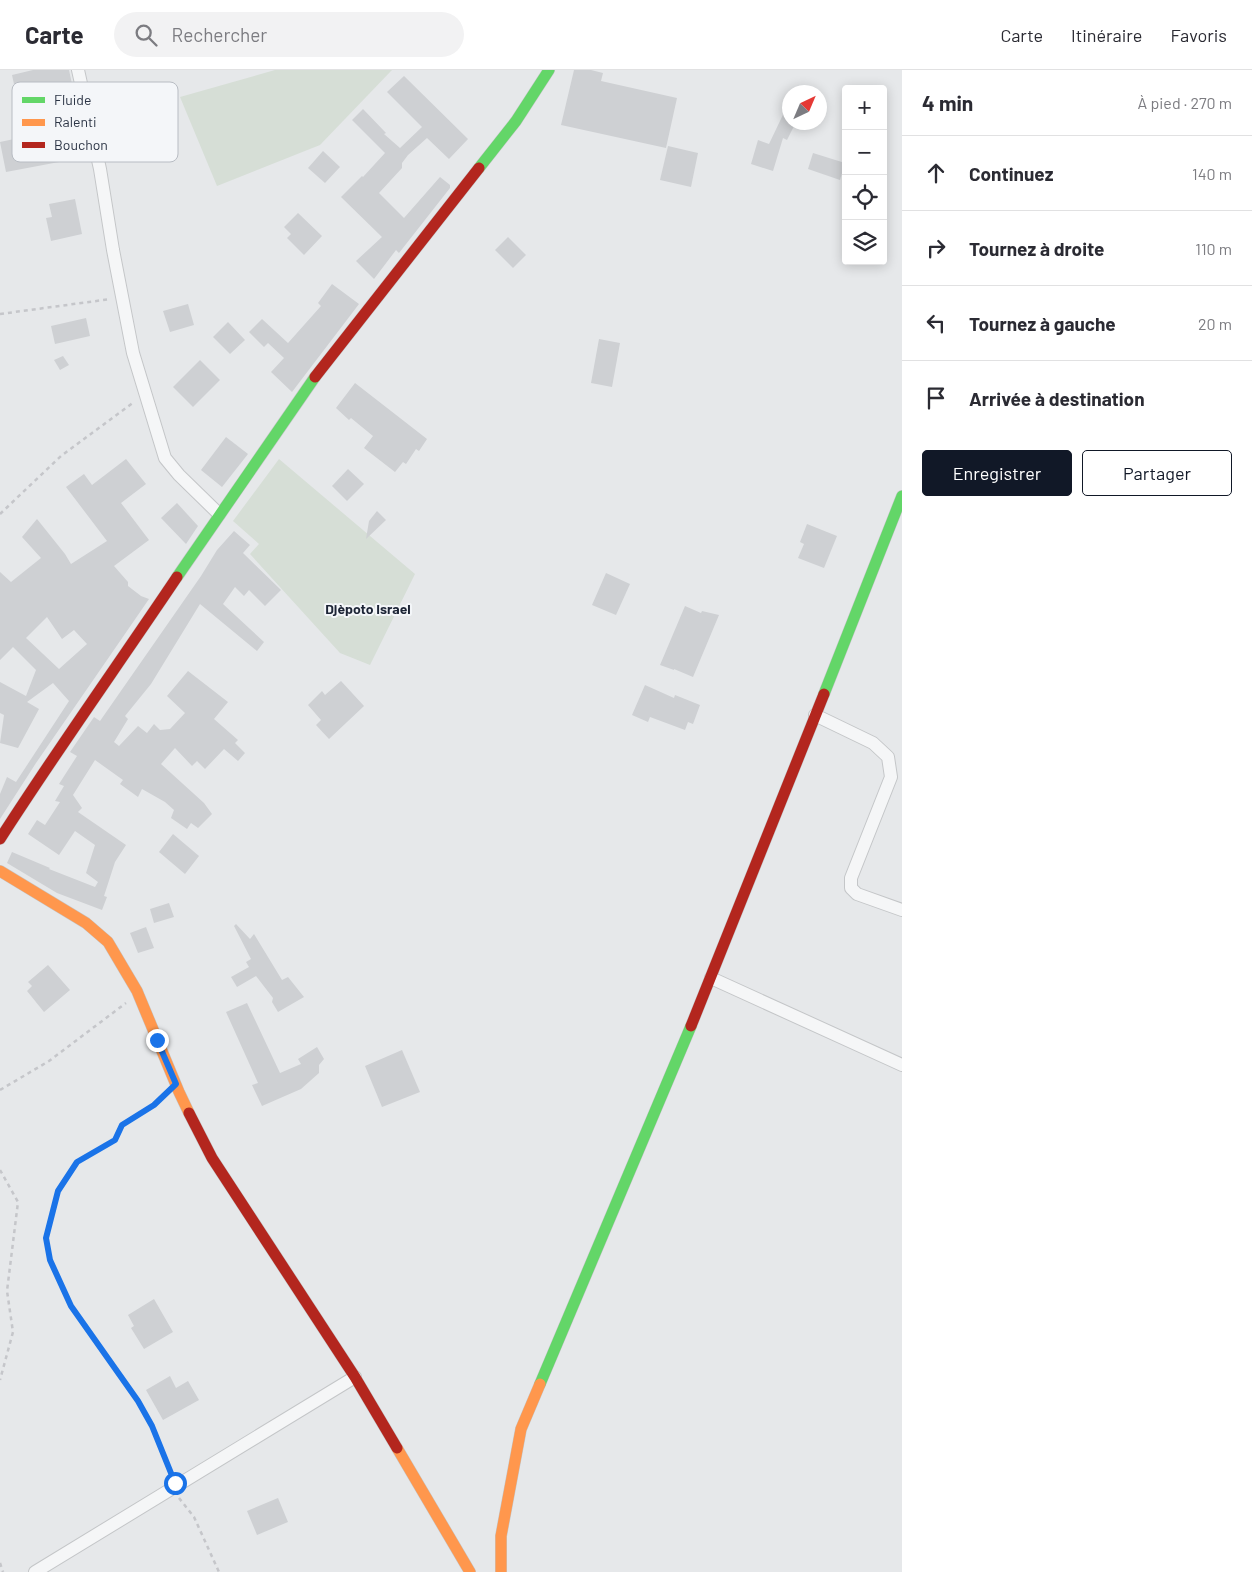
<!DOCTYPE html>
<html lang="fr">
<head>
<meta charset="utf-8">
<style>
	body { margin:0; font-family:Barlow,sans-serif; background:#f2f2f3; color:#2b2b33 }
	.controls { position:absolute; right:15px; top:15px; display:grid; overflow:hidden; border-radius:5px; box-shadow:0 2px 12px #0003 }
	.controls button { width:45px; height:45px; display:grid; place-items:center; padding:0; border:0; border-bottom:1px solid #e1e1e2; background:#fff; color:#2b2b33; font:25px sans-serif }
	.compass { position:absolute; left:782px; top:15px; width:45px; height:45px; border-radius:50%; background:#fff; box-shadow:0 2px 12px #0003; rotate:44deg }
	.stop { position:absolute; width:15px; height:15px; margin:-11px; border:4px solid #1a73e8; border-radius:50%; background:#fff }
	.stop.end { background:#1a73e8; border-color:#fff; box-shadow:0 1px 5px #0008 }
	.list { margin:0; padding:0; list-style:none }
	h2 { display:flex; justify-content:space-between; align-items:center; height:65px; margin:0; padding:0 20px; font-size:21px }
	h2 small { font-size:16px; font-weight:400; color:#7c7c81 }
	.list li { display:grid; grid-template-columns:32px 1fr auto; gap:15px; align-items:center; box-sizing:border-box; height:75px; padding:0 20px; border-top:1px solid #e1e1e2 }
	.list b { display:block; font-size:19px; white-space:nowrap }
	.list em { font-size:16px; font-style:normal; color:#7c7c81 }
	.actions { display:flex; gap:10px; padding:15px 20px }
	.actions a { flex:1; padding:11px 0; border:1px solid #111827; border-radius:5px; text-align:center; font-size:18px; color:#111827 }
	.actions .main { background:#111827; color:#fff }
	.icon { flex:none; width:28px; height:28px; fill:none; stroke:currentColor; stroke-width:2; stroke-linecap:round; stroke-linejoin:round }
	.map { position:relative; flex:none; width:902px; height:1502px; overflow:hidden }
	header { display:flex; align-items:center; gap:30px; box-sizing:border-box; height:70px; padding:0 25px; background:#fff; border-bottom:1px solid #e1e1e2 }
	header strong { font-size:24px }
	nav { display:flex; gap:28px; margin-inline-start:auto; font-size:18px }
	.search { width:350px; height:45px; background:#f2f2f3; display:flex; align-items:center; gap:12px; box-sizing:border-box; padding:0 18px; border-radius:28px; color:#7c7c81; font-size:19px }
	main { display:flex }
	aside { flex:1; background:#fff }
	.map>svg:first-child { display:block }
	.green { fill:#d6ded6 }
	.building { fill:#ced0d3; fill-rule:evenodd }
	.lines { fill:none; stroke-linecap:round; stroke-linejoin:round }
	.street-casing { stroke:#c4c6c8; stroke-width:14 }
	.fast-casing { stroke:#c4c6c8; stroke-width:12 }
	.slow-casing { stroke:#c4c6c8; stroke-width:12 }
	.jam-casing { stroke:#c4c6c8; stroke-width:12 }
	.path { stroke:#c5c6ca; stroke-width:2.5; stroke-dasharray:4 4; stroke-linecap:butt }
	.street { stroke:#f5f6f7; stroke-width:12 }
	.fast { stroke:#63d668; stroke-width:11 }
	.slow { stroke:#ff974d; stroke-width:11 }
	.jam { stroke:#b3261e; stroke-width:11 }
	.route { stroke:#1a73e8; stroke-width:6 }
	.labels { text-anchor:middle; stroke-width:4; stroke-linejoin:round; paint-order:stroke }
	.neighbourhood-label { font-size:14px; font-weight:bold; fill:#1d2536; stroke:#f4f6f9 }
	.key { fill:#f4f6f9; stroke:#b8bcc3; stroke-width:1 }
	.key-label { font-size:14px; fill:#2b3445 }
</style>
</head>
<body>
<header>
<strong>Carte</strong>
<div class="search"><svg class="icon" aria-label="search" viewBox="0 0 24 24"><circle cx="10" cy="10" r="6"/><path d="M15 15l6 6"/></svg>Rechercher</div>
<nav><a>Carte</a><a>Itinéraire</a><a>Favoris</a></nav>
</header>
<main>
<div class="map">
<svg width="902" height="1502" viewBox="0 0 902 1502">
	<rect width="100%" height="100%" fill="#e6e8ea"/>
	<g class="green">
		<polygon points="275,0 392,0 320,75 217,116 180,27"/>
		<polygon points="279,389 415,504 370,595 340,583 250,484 259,474 233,451"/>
	</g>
	<g class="building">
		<polygon points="33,0 69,0 72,14 54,20 53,19 17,28 12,5"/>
		<polygon points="574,0 591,0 603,3 601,11 677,28 666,78 561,55"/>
		<polygon points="404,6 468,69 449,89 427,68 408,85 402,93 402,98 379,123 404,148 440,107 450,115 450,118 399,183 396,180 374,209 356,191 382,167 341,127 362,106 363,107 385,83 352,50 363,39 386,63 384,64 400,78 422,57 387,22"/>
		<polygon points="790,30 790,52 796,52 787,70 783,68 773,101 751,94 758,70 769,74"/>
		<polygon points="69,62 75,89 6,102 0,72 33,65 34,69"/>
		<polygon points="668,76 698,83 691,117 660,110"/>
		<polygon points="323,81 340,97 325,113 308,98"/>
		<polygon points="813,83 845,93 840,110 808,99"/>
		<polygon points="75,129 82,164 51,171 46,148 52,147 49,134"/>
		<polygon points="298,143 322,166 304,185 287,168 291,164 284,157"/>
		<polygon points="508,167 526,185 513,198 495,180"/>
		<polygon points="332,214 359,234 292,322 271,302 284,288 268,273 264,277 249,262 262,249 288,273 321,236 318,233"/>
		<polygon points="188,234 194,255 170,262 163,241"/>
		<polygon points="86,248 90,266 55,274 51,256"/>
		<polygon points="228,252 245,270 230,284 213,267"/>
		<polygon points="599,269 620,273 612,317 591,313"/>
		<polygon points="63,286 69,295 60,300 54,290"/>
		<polygon points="200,290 220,310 193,337 173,317"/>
		<polygon points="355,313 427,369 419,381 416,379 406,394 403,392 395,402 364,378 373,366 351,348 349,350 336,338"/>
		<polygon points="226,367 248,384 222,417 201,400"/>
		<path d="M 126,389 L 146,414 L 121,433 L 149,470 L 114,496 L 128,512 L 128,516 L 141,526 L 149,529 L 36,693 L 0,749 L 0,724 L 7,707 L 16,712 L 69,631 L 53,613 L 27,632 L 39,639 L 18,678 L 0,673 L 4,645 L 0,643 L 0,612 L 26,626 L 36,600 L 13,577 L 0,590 L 0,502 L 11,512 L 41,488 L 22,467 L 37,449 L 65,484 L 71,494 L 107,471 L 66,417 L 84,404 L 92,415 ZM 47,547 L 62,569 L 74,560 L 87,574 L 59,599 L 26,568 Z"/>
		<polygon points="348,399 364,414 347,431 332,416"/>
		<polygon points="177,433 198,456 186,474 161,448"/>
		<polygon points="377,441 386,450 366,469 369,451"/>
		<polygon points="807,454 837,466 824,498 798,488 804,474 800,472"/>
		<polygon points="234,461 250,475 243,483 281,520 265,536 249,520 244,526 235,517 223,534 264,572 257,581 200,534 151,614 125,646 128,649 114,672 119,676 138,656 147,663 154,654 160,660 170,659 185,643 167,626 188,601 228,632 214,649 238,670 235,673 245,683 238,691 224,679 205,699 197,691 192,696 175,678 161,694 204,733 212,744 198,758 191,753 187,759 171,748 174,740 165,732 142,719 138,727 120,714 123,710 95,690 73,725 82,738 78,742 126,775 115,792 104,826 107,827 102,840 57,823 7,793 12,782 50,798 49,799 95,817 98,812 86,803 95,775 75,761 59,785 28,764 37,750 45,755 60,732 55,731 64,716 59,714 77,686 70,682 94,647 100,651 201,506 217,480"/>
		<polygon points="606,503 630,514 616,545 592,535"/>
		<polygon points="685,536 701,543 702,541 719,545 693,607 674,599 674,600 660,595"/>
		<polygon points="341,611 364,636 329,669 316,655 321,650 308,635 322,621 325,625"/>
		<polygon points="645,615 674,628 675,625 700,635 693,654 688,652 685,660 650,647 648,652 632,645"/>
		<polygon points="173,764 199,786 185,804 159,782"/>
		<polygon points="169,833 174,847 154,853 150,839"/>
		<polygon points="236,854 250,869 254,864 282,910 288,907 304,927 278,942 272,932 273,928 256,906 237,917 231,907 249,897 246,892 251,889 234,856"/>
		<polygon points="146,857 154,878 138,883 130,863"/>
		<polygon points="48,895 70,920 44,942 27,921 32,916 28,912"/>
		<polygon points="247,933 280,1003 301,994 298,989 317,977 324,989 319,995 319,1003 301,1019 262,1036 252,1015 258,1013 226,942"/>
		<polygon points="402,980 420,1022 382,1037 365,996"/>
		<polygon points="154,1229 173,1262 144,1279 131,1258 134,1256 128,1245"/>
		<polygon points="170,1306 176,1318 188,1311 199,1330 163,1350 146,1320"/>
		<polygon points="278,1428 288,1452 257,1465 247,1441"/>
	</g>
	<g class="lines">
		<defs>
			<g id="street">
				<polyline points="78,0 100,99 113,180 133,283 165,388 179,405 219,444"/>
				<polyline points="815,645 873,673 888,687 891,707 851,808 851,818 857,824 902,840"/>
				<polyline points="711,908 902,995"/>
				<polyline points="35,1502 355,1307"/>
			</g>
			<g id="fast">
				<polyline points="479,98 516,51 549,0"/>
				<polyline points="177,507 315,307"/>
				<polyline points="824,624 902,426"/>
				<polyline points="540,1314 691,956"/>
			</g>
			<g id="slow">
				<polyline points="0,801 86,853 108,872 137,921 179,1022 189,1043"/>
				<polyline points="397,1378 470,1502"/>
				<polyline points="501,1502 501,1466 521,1359 540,1314"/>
			</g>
			<g id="jam">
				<polyline points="315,307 479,98"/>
				<path d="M 0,769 C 57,680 118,595 177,507"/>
				<polyline points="691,956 824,624"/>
				<polyline points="189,1043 212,1088 355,1307 397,1378"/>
			</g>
		</defs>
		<use href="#street" class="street-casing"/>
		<use href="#fast" class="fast-casing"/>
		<use href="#slow" class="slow-casing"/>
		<use href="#jam" class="jam-casing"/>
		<g class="path">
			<polyline points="0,244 111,229"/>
			<polyline points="0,444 61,386 134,332"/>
			<polyline points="0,1020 49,991 126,933"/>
			<polyline points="164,1025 154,1035 122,1055 115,1070 77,1092 58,1121 46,1168 50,1190 71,1236 138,1331 152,1356 171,1404"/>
			<polyline points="0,1100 18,1132 7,1221 13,1262 0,1310"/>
			<polyline points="179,1428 194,1447 219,1502"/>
			<polyline points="0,1493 3,1502"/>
		</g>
		<use href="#street" class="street"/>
		<use href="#fast" class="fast"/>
		<use href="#slow" class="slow"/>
		<use href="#jam" class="jam"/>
	</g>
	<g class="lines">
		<polyline class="route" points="157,970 176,1014 154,1035 122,1055 115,1070 77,1092 58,1121 46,1168 50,1190 71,1236 138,1331 152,1356 175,1413"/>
	</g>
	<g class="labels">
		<g class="neighbourhood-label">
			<text x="368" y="544">Djèpoto Israel</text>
		</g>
	</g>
	<rect x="12" y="12" width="166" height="80" rx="8" class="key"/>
	<rect x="22" y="27" width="23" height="6" fill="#63d668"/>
	<rect x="22" y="49" width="23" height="7" fill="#ff974d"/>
	<rect x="22" y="72" width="23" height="6" fill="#b3261e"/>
	<g class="key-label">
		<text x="54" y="35">Fluide</text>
		<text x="54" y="57">Ralenti</text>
		<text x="54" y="80">Bouchon</text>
	</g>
</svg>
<div class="controls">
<button>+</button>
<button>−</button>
<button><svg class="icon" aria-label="locate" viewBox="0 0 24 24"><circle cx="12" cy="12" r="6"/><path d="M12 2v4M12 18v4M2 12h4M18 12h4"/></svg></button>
<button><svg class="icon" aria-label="layers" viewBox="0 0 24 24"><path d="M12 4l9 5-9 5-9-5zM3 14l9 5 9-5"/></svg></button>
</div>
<svg class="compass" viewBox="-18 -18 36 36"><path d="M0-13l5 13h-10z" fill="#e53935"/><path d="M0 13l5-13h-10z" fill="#7c7c81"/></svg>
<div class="stop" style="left:175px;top:1413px"></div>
<div class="stop end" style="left:157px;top:970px"></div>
</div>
<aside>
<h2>4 min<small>À pied · 270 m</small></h2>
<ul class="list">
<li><svg class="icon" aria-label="ahead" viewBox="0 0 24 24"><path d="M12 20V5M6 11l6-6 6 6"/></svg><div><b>Continuez</b></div><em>140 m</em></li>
<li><svg class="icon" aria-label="right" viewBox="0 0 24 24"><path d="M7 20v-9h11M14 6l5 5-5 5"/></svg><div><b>Tournez à droite</b></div><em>110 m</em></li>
<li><svg class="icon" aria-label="left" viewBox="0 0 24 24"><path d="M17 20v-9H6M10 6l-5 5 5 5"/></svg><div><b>Tournez à gauche</b></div><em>20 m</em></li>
<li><svg class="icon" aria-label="arrive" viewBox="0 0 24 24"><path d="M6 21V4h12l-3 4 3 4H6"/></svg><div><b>Arrivée à destination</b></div></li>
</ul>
<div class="actions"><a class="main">Enregistrer</a><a>Partager</a></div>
</aside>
</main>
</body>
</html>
